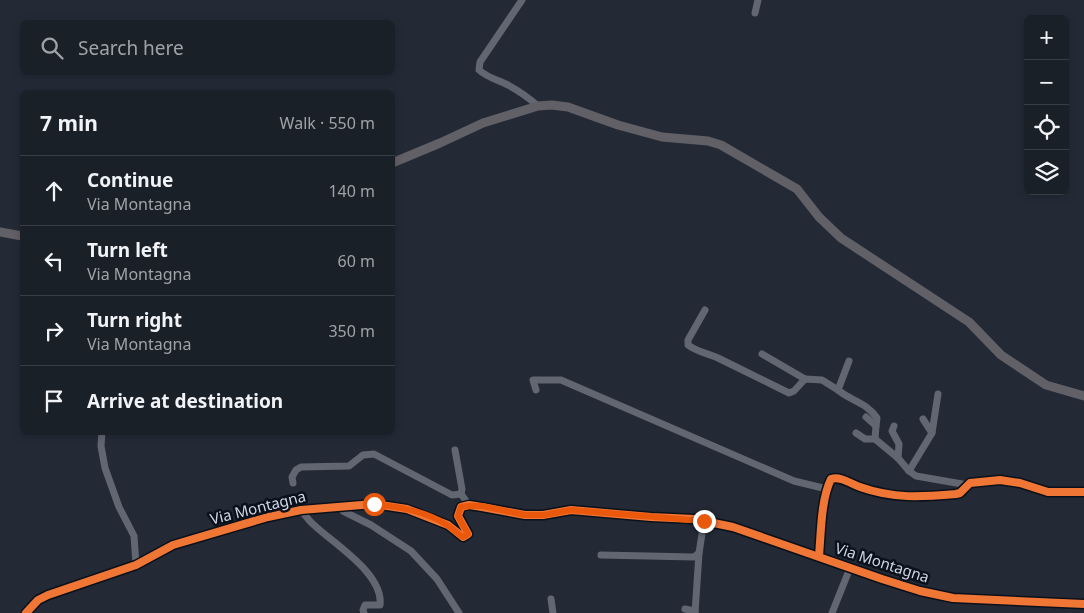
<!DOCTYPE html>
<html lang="en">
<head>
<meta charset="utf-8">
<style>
	body { margin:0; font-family:"Noto Sans",sans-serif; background:#232830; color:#f1f3f6 }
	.controls { position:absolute; right:15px; top:15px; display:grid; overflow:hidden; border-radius:8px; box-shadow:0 2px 8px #0003 }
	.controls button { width:45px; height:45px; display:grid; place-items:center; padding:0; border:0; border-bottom:1px solid #383e45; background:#1a2028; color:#f1f3f6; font:25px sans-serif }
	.stop { position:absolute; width:15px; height:15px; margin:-11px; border:4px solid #ea580c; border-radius:50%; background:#fff }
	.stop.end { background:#ea580c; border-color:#fff; box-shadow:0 1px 5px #0008 }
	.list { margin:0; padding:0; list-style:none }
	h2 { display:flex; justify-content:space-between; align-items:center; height:65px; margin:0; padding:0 20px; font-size:21px }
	h2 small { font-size:16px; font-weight:400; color:#9fa3a8 }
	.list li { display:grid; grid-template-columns:32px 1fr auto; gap:15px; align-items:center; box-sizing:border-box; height:70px; padding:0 20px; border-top:1px solid #383e45 }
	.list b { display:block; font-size:19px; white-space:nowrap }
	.list p { margin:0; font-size:16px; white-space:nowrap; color:#9fa3a8 }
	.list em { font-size:16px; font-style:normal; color:#9fa3a8 }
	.icon { flex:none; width:28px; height:28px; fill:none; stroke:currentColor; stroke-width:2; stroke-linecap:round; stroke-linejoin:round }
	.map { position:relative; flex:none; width:1084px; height:613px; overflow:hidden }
	.search { position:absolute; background:#1a2028; box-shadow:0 2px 8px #0003; left:20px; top:20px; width:375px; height:55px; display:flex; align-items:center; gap:12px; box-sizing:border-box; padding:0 18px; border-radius:8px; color:#9fa3a8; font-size:19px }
	.panel { position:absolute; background:#1a2028; box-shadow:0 2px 8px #0003; left:20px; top:90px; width:375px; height:345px; border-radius:8px }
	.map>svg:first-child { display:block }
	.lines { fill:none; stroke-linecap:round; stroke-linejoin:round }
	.minor { stroke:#616671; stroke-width:7 }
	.major { stroke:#626067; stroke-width:9 }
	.cycleway-casing { stroke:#0b111b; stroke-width:11 }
	.cycleway { stroke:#f07635; stroke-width:8 }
	.route { stroke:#ea580c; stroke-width:6 }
	.labels { text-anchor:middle; stroke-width:5; stroke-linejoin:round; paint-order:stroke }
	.street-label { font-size:15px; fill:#cfd7e6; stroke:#0b111b }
</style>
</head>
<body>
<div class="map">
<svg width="1084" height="613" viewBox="0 0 1084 613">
	<rect width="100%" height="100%" fill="#232a36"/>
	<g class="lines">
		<g class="minor">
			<path d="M 522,0 L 480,62 L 479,70 C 488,78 498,80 508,85 C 519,91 529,98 538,106"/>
			<polyline points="755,13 758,0"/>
			<path d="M 705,310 L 688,340 L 688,345 C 697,352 707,353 718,358 L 789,393 L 794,391 L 805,379 L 822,380 L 838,390"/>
			<polyline points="762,354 805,379"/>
			<path d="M 849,361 L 838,390 C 851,401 866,402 877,418 L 876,426"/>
			<polyline points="536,390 533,380 561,380 794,481 827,489"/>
			<polyline points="866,417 876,426 875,439"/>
			<polyline points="894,426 892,431 899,444 898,458"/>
			<polyline points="102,432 101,446 105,468 119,507 134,536 136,565"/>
			<polyline points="856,433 865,439 875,439 898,458 909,471 916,476 968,485"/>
			<polyline points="932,433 938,394"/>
			<polyline points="455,450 462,489 461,494"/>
			<polyline points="909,471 932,433 923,419"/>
			<polyline points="293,483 292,477 296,470 301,467 349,466 363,455 374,454 452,495 461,494 469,505"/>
			<polyline points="340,506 343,511 371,525 411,551 437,579 459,613"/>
			<path d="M 301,510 C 305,515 309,521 314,525 C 334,544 384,574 380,605 L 365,605 L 363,610 L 364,613"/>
			<polyline points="601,555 694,557 699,553 704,521"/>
			<path d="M 819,556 C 821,533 821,499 831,479 C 841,476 851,484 860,487 C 894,499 921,497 956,494 L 960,493 L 970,483 L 1000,480 L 1020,483 L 1048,492 L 1084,492"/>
			<polyline points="551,599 553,613"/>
			<polyline points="685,609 695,611"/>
			<polyline points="26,613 38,600 48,595 136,565 173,545 268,517 301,510 374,504 407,509 448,525 463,537 468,534 458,516 461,507 469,505 482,507 525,515 543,515 571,510 651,517 694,519 733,527 882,579 920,591 953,598 1084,604"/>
			<polyline points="695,613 699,553"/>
			<polyline points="832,613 850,568"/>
		</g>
		<g class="major">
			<polyline points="392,163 440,143 483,123 538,106 552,105 568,107 618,125 662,137 708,141 721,145 797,189 819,217 841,238 969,322 1001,355 1046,385 1084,396"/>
			<polyline points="0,232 22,236"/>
		</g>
		<defs>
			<g id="cycleway">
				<path d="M 819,556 C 821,533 821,499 831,479 C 841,476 851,484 860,487 C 894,499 921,497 956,494 L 960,493 L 970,483 L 1000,480 L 1020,483 L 1048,492 L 1084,492"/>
				<polyline points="26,613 38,600 48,595 136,565 173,545 268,517 301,510 374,504 407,509 448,525 463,537 468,534 458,516 461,507 469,505 482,507 525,515 543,515 571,510 651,517 694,519 733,527 882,579 920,591 953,598 1084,604"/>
			</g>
		</defs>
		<use href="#cycleway" class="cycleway-casing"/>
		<use href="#cycleway" class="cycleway"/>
	</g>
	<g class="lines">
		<path class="route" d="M 374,504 C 399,507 426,511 447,525 C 453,528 457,534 463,537 L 468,534 L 458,516 L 461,507 L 469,506 L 482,506 L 525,515 L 544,515 L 571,510 L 704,521"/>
	</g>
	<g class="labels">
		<g class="street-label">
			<text transform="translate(258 508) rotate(-14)" y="5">Via Montagna</text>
			<text transform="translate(882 563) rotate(18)" y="5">Via Montagna</text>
		</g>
	</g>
</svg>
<div class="controls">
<button>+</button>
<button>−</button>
<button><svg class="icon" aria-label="locate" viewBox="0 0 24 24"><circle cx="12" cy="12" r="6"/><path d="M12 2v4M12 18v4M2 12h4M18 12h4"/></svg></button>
<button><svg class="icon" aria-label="layers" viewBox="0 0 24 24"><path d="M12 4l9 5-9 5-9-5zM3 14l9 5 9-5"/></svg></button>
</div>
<div class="stop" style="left:374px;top:504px"></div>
<div class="stop end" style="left:704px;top:521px"></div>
<div class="search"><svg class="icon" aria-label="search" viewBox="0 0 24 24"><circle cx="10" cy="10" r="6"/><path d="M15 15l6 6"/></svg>Search here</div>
<section class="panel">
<h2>7 min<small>Walk · 550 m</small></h2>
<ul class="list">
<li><svg class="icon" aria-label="ahead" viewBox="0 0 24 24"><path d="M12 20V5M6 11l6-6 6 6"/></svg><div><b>Continue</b><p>Via Montagna</p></div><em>140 m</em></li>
<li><svg class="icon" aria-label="left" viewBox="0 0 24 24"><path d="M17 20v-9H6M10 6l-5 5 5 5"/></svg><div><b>Turn left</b><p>Via Montagna</p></div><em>60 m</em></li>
<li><svg class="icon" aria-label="right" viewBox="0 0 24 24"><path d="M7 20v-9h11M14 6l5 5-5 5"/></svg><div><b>Turn right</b><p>Via Montagna</p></div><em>350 m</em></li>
<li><svg class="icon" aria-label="arrive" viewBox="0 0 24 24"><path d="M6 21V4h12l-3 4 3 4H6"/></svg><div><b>Arrive at destination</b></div></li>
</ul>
</section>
</div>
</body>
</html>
